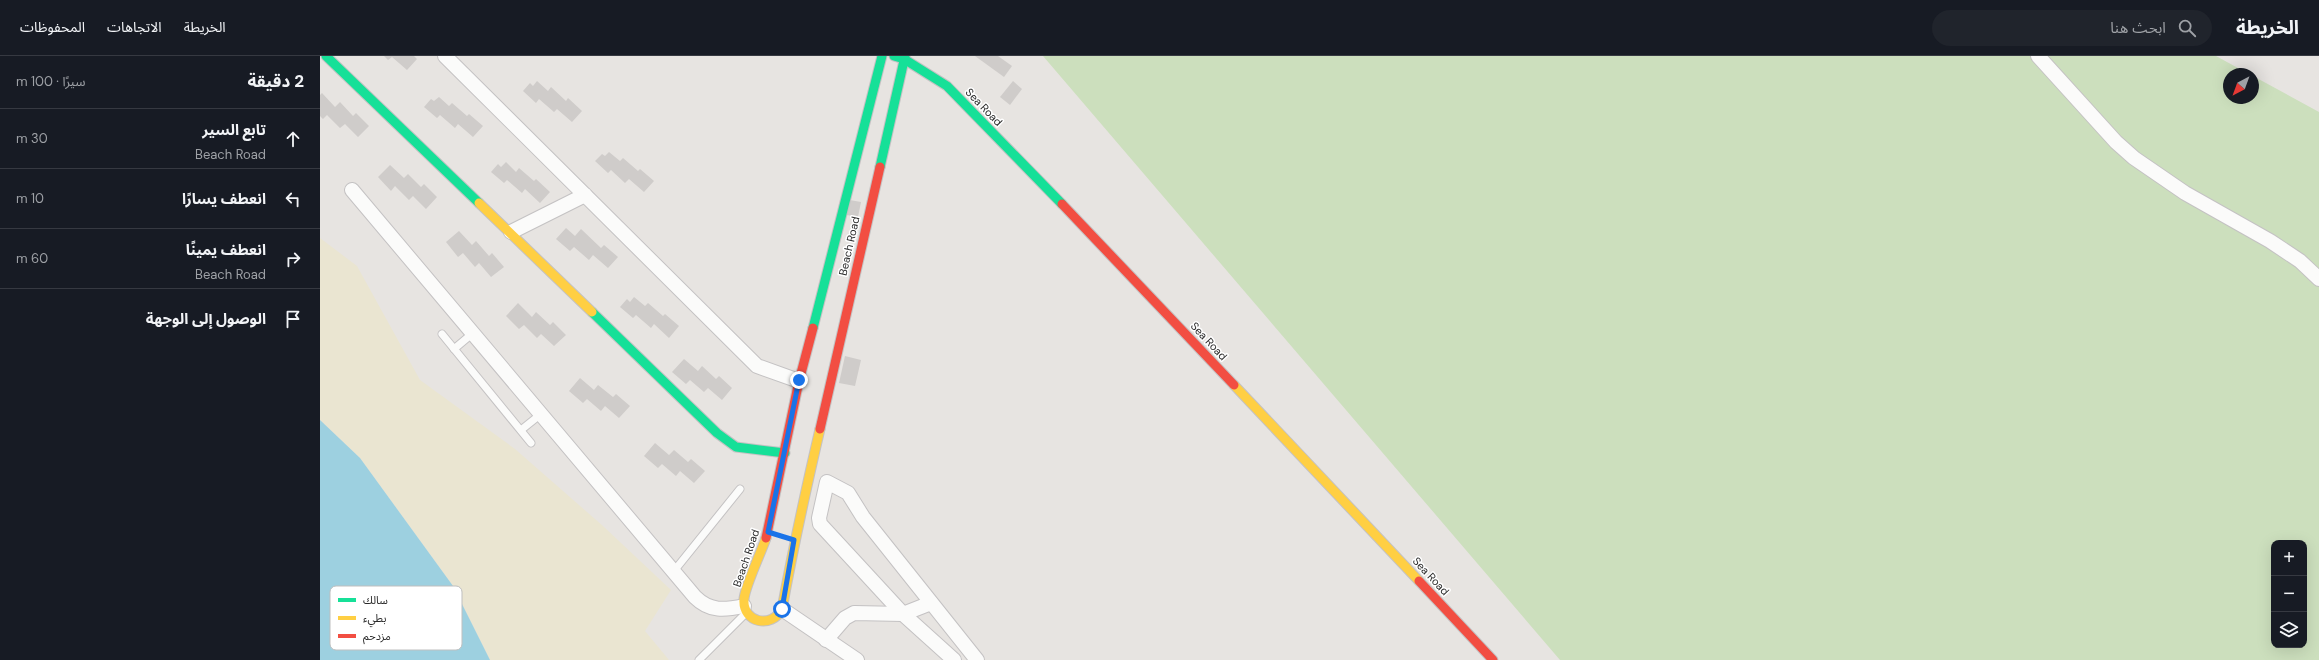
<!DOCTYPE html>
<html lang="ar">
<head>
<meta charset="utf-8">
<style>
	body { margin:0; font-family:"DM Sans","Noto Sans Arabic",sans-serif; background:#20242c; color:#f1f3f6; direction:rtl }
	.controls { position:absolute; right:12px; bottom:12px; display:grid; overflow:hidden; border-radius:8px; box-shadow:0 4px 16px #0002 }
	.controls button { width:36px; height:36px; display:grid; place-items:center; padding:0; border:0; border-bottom:1px solid #363941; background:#171b24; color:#f1f3f6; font:20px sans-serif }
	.compass { position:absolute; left:1903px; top:12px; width:36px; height:36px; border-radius:50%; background:#171b24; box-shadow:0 4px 16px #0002; rotate:221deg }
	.stop { position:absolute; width:12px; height:12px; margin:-9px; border:3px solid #1a73e8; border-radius:50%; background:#fff }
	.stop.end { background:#1a73e8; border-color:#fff; box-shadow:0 1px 4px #0008 }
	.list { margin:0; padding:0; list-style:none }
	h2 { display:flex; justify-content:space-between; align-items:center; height:52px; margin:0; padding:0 16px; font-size:17px }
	h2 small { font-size:13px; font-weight:400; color:#9ea1a6 }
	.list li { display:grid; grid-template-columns:26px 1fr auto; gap:12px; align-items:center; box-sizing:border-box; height:60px; padding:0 16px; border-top:1px solid #363941 }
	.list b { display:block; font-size:15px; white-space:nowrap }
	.list p { margin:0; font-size:13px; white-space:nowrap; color:#9ea1a6 }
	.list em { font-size:13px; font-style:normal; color:#9ea1a6 }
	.icon { flex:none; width:22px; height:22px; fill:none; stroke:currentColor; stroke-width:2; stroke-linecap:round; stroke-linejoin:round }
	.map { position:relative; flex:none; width:1999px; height:604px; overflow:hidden; direction:ltr }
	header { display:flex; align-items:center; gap:24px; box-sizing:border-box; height:56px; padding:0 20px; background:#171b24; border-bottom:1px solid #363941 }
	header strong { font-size:19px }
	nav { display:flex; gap:22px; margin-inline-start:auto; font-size:14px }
	.search { width:280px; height:36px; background:#20242c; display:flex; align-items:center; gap:10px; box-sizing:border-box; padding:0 14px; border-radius:22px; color:#9ea1a6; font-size:15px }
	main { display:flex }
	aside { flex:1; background:#171b24 }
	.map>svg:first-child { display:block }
	.green { fill:#ccdfbd; fill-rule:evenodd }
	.sand { fill:#eae5d1 }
	.water { fill:#9dd0e0 }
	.building { fill:#cfccca }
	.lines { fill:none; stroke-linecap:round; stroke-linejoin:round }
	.lane-casing { stroke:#c4c2c3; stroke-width:9 }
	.street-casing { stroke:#c4c2c3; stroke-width:16 }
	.fast-casing { stroke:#c4c2c3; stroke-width:11 }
	.slow-casing { stroke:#c4c2c3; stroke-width:11 }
	.jam-casing { stroke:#c4c2c3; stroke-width:11 }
	.lane { stroke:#fbfbfa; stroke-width:7 }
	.street { stroke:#fbfbfa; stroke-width:14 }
	.fast { stroke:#16e098; stroke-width:9 }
	.slow { stroke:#ffcf43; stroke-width:9 }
	.jam { stroke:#f24e42; stroke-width:9 }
	.route { stroke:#1a73e8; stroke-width:5 }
	.labels { text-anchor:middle; stroke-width:3; stroke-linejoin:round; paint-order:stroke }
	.street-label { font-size:11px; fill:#2a2a2a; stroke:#fff }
	.key { fill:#fff; stroke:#bfbfbf; stroke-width:1 }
	.key-label { font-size:11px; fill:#2a2a2a }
</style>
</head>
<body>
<header>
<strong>الخريطة</strong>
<div class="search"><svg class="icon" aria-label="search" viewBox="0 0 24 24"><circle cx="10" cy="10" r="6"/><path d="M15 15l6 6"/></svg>ابحث هنا</div>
<nav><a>الخريطة</a><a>الاتجاهات</a><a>المحفوظات</a></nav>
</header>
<main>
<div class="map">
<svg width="1999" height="604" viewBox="0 0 1999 604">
	<rect width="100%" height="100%" fill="#e7e4e1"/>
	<path class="green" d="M 723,0 L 1896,0 L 1929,18 L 1909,18 L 1909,42 L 1933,42 L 1933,20 L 1999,56 L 1999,604 L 1240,604 ZM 1954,487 L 1984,487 L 1984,589 L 1954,589 Z"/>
	<polygon class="sand" points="0,182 37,210 100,324 195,393 283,470 351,534 325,575 349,604 170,604 133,530 40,402 0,364"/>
	<polygon class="water" points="0,364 40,402 133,530 170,604 0,604"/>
	<g class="building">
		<polygon points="64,0 94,0 97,3 87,14 72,1 68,4"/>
		<polygon points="655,0 678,0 692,10 684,21"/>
		<polygon points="217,25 228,35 231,31 246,45 248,42 262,55 252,66 237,53 234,56 219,43 216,47 203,35 210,27 213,30"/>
		<polygon points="693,25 702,33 690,49 680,41"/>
		<polygon points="2,37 15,51 20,46 33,60 36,57 49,70 38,81 25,68 20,72 7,59 3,63 0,60 0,39"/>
		<polygon points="119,41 129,50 132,47 147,60 149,58 163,70 153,81 138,68 135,72 120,59 117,62 104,51 111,43 114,45"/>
		<polygon points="289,96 300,105 303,102 318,115 320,113 334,125 324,136 309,123 305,127 291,114 288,117 275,105 282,98 285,100"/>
		<polygon points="186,106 196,116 199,112 214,125 216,123 230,136 220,147 205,133 202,137 187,124 184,127 171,116 178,108 181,111"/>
		<polygon points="70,109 84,122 88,118 101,131 104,128 117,141 106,153 93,140 89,144 75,130 71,135 58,121"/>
		<polygon points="524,143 541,146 538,161 521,158"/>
		<polygon points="246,172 255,180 261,173 281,192 284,189 298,201 288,212 273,199 269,204 254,191 250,195 236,183"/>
		<polygon points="139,175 152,189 156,185 169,200 172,197 184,211 171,221 159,207 155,211 143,197 138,201 126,186"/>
		<polygon points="314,241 325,250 328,247 343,260 345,258 359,270 349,282 334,268 331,272 316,259 313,262 300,251 307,243 310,246"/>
		<polygon points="198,247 212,261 216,256 230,269 233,266 246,279 234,290 221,278 217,282 204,269 199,273 186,260"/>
		<polygon points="525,300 541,304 535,330 519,327"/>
		<polygon points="364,303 378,315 382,310 396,323 399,320 412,332 402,344 388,332 384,336 370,324 366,328 352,316"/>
		<polygon points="260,322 274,334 278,329 293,341 296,338 310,350 299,362 285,350 281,355 267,343 263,347 249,335"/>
		<polygon points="335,387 349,399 354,394 368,406 371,403 385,415 374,427 360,415 356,420 342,408 338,412 324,400"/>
	</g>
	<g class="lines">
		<defs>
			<g id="lane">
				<polyline points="122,278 211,387"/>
				<polyline points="134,293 153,277"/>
				<polyline points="201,374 221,358"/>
				<polyline points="354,515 420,433"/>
				<polyline points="379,604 425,558"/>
			</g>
			<g id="street">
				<polyline points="125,0 437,310 479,325"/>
				<polyline points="1718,0 1796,86 1814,102 1865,137 1950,185 1980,205 1999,223"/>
				<path d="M 32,134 L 375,541 C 390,556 405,554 424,550"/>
				<polyline points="191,176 265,139"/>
				<polyline points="462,553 537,604"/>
				<polyline points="506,584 525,562 534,557 583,558 611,547"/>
				<polyline points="634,604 583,558 500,468 499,462 507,426 528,437 543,461 657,604"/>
			</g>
			<g id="fast">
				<polyline points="6,0 159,147"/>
				<polyline points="574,0 584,3 627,30 742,148"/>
				<polyline points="560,111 585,0"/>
				<polyline points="272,256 397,377 416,391 465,397"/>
				<polyline points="493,272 562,0"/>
			</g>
			<g id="slow">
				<polyline points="159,147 272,256"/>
				<polyline points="914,329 1099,525"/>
				<path d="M 446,482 C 441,497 425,530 424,543 C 422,567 452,573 462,553 C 473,493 486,433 500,373"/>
			</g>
			<g id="jam">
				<polyline points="742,148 914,329"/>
				<polyline points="500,373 560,111"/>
				<polyline points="446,482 479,325 493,272"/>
				<polyline points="1099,525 1173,604"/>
			</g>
		</defs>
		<use href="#lane" class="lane-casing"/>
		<use href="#street" class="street-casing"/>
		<use href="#fast" class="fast-casing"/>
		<use href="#slow" class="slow-casing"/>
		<use href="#jam" class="jam-casing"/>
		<use href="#lane" class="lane"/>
		<use href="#street" class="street"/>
		<use href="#fast" class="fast"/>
		<use href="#slow" class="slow"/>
		<use href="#jam" class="jam"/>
	</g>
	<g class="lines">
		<polyline class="route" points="462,553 474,484 448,476 479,324"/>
	</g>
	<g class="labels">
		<g class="street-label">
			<text transform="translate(664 51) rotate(46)" y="4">Sea Road</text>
			<text transform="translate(529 190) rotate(-77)" y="4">Beach Road</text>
			<text transform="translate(889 285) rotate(47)" y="4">Sea Road</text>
			<text transform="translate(426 502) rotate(-71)" y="4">Beach Road</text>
			<text transform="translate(1111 520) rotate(47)" y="4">Sea Road</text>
		</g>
	</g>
	<rect x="10" y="530" width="132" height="64" rx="6" class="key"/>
	<rect x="18" y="542" width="18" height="4" fill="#16e098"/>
	<rect x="18" y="560" width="18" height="4" fill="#ffcf43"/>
	<rect x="18" y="578" width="18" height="4" fill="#f24e42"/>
	<g class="key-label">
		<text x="43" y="548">سالك</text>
		<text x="43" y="566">بطيء</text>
		<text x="43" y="584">مزدحم</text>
	</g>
</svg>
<div class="controls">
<button>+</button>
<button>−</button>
<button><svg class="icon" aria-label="layers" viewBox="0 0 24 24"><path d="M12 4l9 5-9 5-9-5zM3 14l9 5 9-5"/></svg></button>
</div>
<svg class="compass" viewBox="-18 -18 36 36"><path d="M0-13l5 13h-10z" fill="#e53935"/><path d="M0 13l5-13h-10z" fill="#9ea1a6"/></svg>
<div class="stop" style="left:462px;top:553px"></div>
<div class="stop end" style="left:479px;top:324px"></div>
</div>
<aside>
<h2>2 دقيقة<small>سيرًا · 100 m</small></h2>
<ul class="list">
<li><svg class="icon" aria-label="ahead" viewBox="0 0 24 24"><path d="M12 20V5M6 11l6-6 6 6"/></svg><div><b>تابع السير</b><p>Beach Road</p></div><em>30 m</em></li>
<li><svg class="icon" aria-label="left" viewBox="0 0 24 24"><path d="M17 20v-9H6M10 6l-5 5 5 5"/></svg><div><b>انعطف يسارًا</b></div><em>10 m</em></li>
<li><svg class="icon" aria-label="right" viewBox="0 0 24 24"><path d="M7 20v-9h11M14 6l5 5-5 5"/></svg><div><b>انعطف يمينًا</b><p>Beach Road</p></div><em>60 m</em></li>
<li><svg class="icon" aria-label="arrive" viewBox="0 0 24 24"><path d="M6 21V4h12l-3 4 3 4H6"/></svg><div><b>الوصول إلى الوجهة</b></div></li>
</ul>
</aside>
</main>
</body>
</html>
